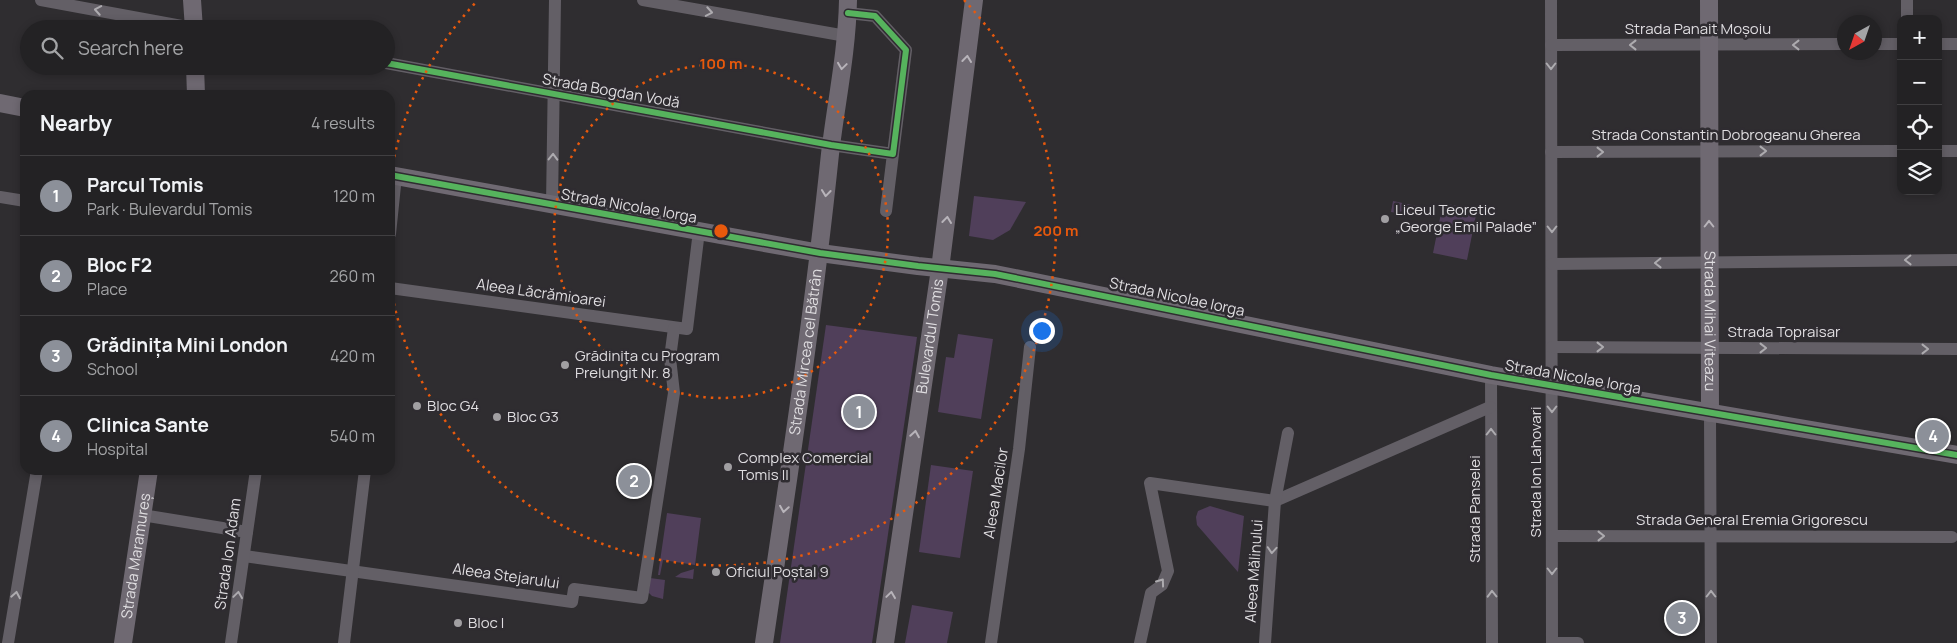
<!DOCTYPE html>
<html lang="en">
<head>
<meta charset="utf-8">
<style>
	body { margin:0; font-family:Manrope,sans-serif; background:#2f2f31; color:#f1f3f6 }
	.controls { position:absolute; right:15px; top:15px; display:grid; overflow:hidden; border-radius:10px; box-shadow:0 2px 8px #0003 }
	.controls button { width:45px; height:45px; display:grid; place-items:center; padding:0; border:0; border-bottom:1px solid #403f41; background:#232224; color:#f1f3f6; font:25px sans-serif }
	.compass { position:absolute; left:1837px; top:15px; width:45px; height:45px; border-radius:50%; background:#232224; box-shadow:0 2px 8px #0003; rotate:220deg }
	.you { position:absolute; left:1041px; top:330px; width:18px; height:18px; margin:-12px; border:4px solid #fff; border-radius:50%; background:#1a73e8; box-shadow:0 0 0 8px #1a73e833 }
	.badge { display:grid; place-items:center; width:32px; height:32px; border-radius:50%; background:#8c9099; color:#fff; font-size:16px; font-weight:700 }
	.pin { position:absolute; translate:-50% -50%; border:2px solid #fff; box-shadow:0 1px 5px #0006 }
	.list { margin:0; padding:0; list-style:none }
	h2 { display:flex; justify-content:space-between; align-items:center; height:65px; margin:0; padding:0 20px; font-size:21px }
	h2 small { font-size:16px; font-weight:400; color:#a3a4a6 }
	.list li { display:grid; grid-template-columns:32px 1fr auto; gap:15px; align-items:center; box-sizing:border-box; height:80px; padding:0 20px; border-top:1px solid #403f41 }
	.list b { display:block; font-size:19px; white-space:nowrap }
	.list p { margin:0; font-size:16px; white-space:nowrap; color:#a3a4a6 }
	.list em { font-size:16px; font-style:normal; color:#a3a4a6 }
	.icon { flex:none; width:28px; height:28px; fill:none; stroke:currentColor; stroke-width:2; stroke-linecap:round; stroke-linejoin:round }
	.map { position:relative; flex:none; width:1957px; height:643px; overflow:hidden }
	.search { position:absolute; background:#232224; box-shadow:0 2px 8px #0003; left:20px; top:20px; width:375px; height:55px; display:flex; align-items:center; gap:12px; box-sizing:border-box; padding:0 18px; border-radius:28px; color:#a3a4a6; font-size:19px }
	.panel { position:absolute; background:#232224; box-shadow:0 2px 8px #0003; left:20px; top:90px; width:375px; height:385px; border-radius:15px }
	.map>svg:first-child { display:block }
	.green { fill:#503f5a }
	.lines { fill:none; stroke-linecap:round; stroke-linejoin:round }
	.street { stroke:#635f66; stroke-width:12 }
	.secondary { stroke:#6f6972; stroke-width:18 }
	.cycleway-casing { stroke:#2f2c31; stroke-width:9 }
	.cycleway { stroke:#56b35d; stroke-width:6 }
	.oneway { stroke:#adabaf }
	.oneway2 { stroke:#b8b4ba }
	.ring { fill:none; stroke:#e8590c; stroke-width:2.5; stroke-dasharray:2.5 5 }
	.poi-dot { fill:#a19fa2; stroke:#2f2c31; stroke-width:2 }
	.labels { text-anchor:middle; stroke-width:5; stroke-linejoin:round; paint-order:stroke }
	.street-label { font-size:15px; fill:#dfdde0; stroke:#2f2c31 }
	.poi-label { font-size:15px; fill:#dfdde0; stroke:#2f2c31; text-anchor:start }
	.centre { fill:#e8590c; stroke:#2f2c31; stroke-width:2.5 }
	.ring-label { font-size:15px; text-anchor:middle; font-weight:bold; fill:#e8590c; stroke:#2f2c31; stroke-width:5; stroke-linejoin:round; paint-order:stroke }
</style>
</head>
<body>
<div class="map">
<svg width="1957" height="643" viewBox="0 0 1957 643">
	<rect width="100%" height="100%" fill="#2f2d30"/>
	<g class="green">
		<polygon points="974,196 1026,202 1010,230 993,240 969,236"/>
		<polygon points="1393,201 1417,206 1414,216 1391,212"/>
		<polygon points="1443,203 1477,210 1467,260 1433,253"/>
		<polygon points="826,325 917,337 872,643 780,643"/>
		<polygon points="958,334 993,339 981,419 938,412 946,357 954,358"/>
		<polygon points="931,465 973,471 960,558 919,552"/>
		<polygon points="1210,506 1244,516 1238,572 1197,525 1196,517 1198,511"/>
		<polygon points="667,513 701,518 695,565 663,560 660,575 658,575"/>
		<polygon points="694,569 693,579 675,577 681,573"/>
		<polygon points="650,578 665,580 663,599 652,596 649,593"/>
		<polygon points="912,605 953,612 947,643 905,643"/>
	</g>
	<g class="lines">
		<g class="street">
			<polyline points="41,0 198,29"/>
			<polyline points="643,0 846,36"/>
			<polyline points="1551,0 1552,643"/>
			<polyline points="1907,19 1907,0"/>
			<polyline points="1874,44 1901,44"/>
			<polyline points="1938,44 1957,44"/>
			<polyline points="1551,45 1844,44"/>
			<polyline points="386,63 831,145 893,154 906,50 875,16 848,13"/>
			<polyline points="1938,151 1957,151"/>
			<polyline points="1551,152 1901,151"/>
			<polyline points="0,197 25,201"/>
			<polyline points="552,205 555,0"/>
			<polyline points="886,211 893,154"/>
			<polyline points="390,234 396,176"/>
			<polyline points="1552,264 1957,260"/>
			<polyline points="390,288 687,329 699,231"/>
			<polyline points="1552,347 1957,349"/>
			<polyline points="1491,375 1492,643"/>
			<polyline points="1710,413 1711,643"/>
			<polyline points="1275,501 1490,407"/>
			<polyline points="142,515 247,532"/>
			<polyline points="1552,536 1952,537"/>
			<polyline points="244,556 572,602 574,589 642,598 674,393 670,358 674,328"/>
			<polyline points="8,643 37,470"/>
			<polyline points="231,643 256,470"/>
			<polyline points="344,643 365,470"/>
			<polyline points="991,643 1019,449 1030,347"/>
			<polyline points="1140,643 1151,593 1162,585 1168,571 1150,483 1275,501"/>
			<polyline points="1265,643 1275,501 1288,433"/>
			<polyline points="1552,643 1578,643"/>
		</g>
		<g class="secondary">
			<polyline points="192,0 194,29"/>
			<path id="s1" d="M 1709,0 L 1710,413"/>
			<polyline points="195,66 196,95"/>
			<polyline points="0,103 25,108"/>
			<polyline points="390,175 820,253 918,266 995,274 1491,375 1957,455"/>
			<path id="s2" d="M 123,643 L 149,470"/>
			<path id="s3" d="M 764,643 C 788,480 813,318 830,154 C 836,103 847,52 848,0"/>
			<path id="s4" d="M 885,643 L 940,269 L 974,0"/>
		</g>
		<defs>
			<g id="cycleway">
				<polyline points="386,63 831,145 893,154 906,50 875,16 848,13"/>
				<polyline points="390,175 820,253 918,266 995,274 1491,375 1957,455"/>
			</g>
		</defs>
		<use href="#cycleway" class="cycleway-casing"/>
		<use href="#cycleway" class="cycleway"/>
	</g>
	<defs><path id="oneway-chevron" d="M-2-3.5L2.5 0L-2 3.5" fill="none" stroke-width="1.6" stroke-linecap="round" stroke-linejoin="round" transform="scale(1.25)"/></defs>
	<g class="oneway">
		<use href="#oneway-chevron" transform="translate(98 10) rotate(-170)"/>
		<use href="#oneway-chevron" transform="translate(709 12) rotate(10)"/>
		<use href="#oneway-chevron" transform="translate(1633 45) rotate(180)"/>
		<use href="#oneway-chevron" transform="translate(1796 45) rotate(180)"/>
		<use href="#oneway-chevron" transform="translate(1551 66) rotate(90)"/>
		<use href="#oneway-chevron" transform="translate(1763 151)"/>
		<use href="#oneway-chevron" transform="translate(1600 152)"/>
		<use href="#oneway-chevron" transform="translate(553 157) rotate(-89)"/>
		<use href="#oneway-chevron" transform="translate(1552 229) rotate(90)"/>
		<use href="#oneway-chevron" transform="translate(1908 260) rotate(179)"/>
		<use href="#oneway-chevron" transform="translate(1658 263) rotate(179)"/>
		<use href="#oneway-chevron" transform="translate(1600 347)"/>
		<use href="#oneway-chevron" transform="translate(1763 348)"/>
		<use href="#oneway-chevron" transform="translate(1925 349)"/>
		<use href="#oneway-chevron" transform="translate(1552 409) rotate(90)"/>
		<use href="#oneway-chevron" transform="translate(1491 432) rotate(-90)"/>
		<use href="#oneway-chevron" transform="translate(1601 536)"/>
		<use href="#oneway-chevron" transform="translate(1272 550) rotate(94)"/>
		<use href="#oneway-chevron" transform="translate(1552 571) rotate(90)"/>
		<use href="#oneway-chevron" transform="translate(1161 582) rotate(-54)"/>
		<use href="#oneway-chevron" transform="translate(1492 594) rotate(-91)"/>
		<use href="#oneway-chevron" transform="translate(1711 594) rotate(-90)"/>
		<use href="#oneway-chevron" transform="translate(16 595) rotate(-80)"/>
		<use href="#oneway-chevron" transform="translate(238 595) rotate(-82)"/>
	</g>
	<g class="oneway2">
		<use href="#oneway-chevron" transform="translate(967 59) rotate(-83)"/>
		<use href="#oneway-chevron" transform="translate(842 66) rotate(98)"/>
		<use href="#oneway-chevron" transform="translate(826 193) rotate(96)"/>
		<use href="#oneway-chevron" transform="translate(947 220) rotate(-83)"/>
		<use href="#oneway-chevron" transform="translate(1709 224) rotate(-90)"/>
		<use href="#oneway-chevron" transform="translate(915 434) rotate(-81)"/>
		<use href="#oneway-chevron" transform="translate(784 509) rotate(99)"/>
		<use href="#oneway-chevron" transform="translate(891 595) rotate(-82)"/>
	</g>
	<g class="ring">
		<circle cx="721" cy="231" r="167"/>
		<path d="M390 179A335 335 0 0 1 478 0M964 0A335 335 0 1 1 390 283"/>
	</g>
	<g class="poi-dot">
		<circle cx="1385" cy="219" r="5"/>
		<circle cx="565" cy="365" r="5"/>
		<circle cx="417" cy="406" r="5"/>
		<circle cx="497" cy="417" r="5"/>
		<circle cx="728" cy="467" r="5"/>
		<circle cx="716" cy="572" r="5"/>
		<circle cx="458" cy="623" r="5"/>
	</g>
	<g class="labels">
		<g class="street-label">
			<text x="1698" y="34">Strada Panait Moșoiu</text>
			<text transform="translate(611 91) rotate(10)" y="5">Strada Bogdan Vodă</text>
			<text x="1726" y="140">Strada Constantin Dobrogeanu Gherea</text>
			<text transform="translate(629 206) rotate(10)" y="5">Strada Nicolae Iorga</text>
			<text transform="translate(541 293) rotate(8)" y="5">Aleea Lăcrămioarei</text>
			<text transform="translate(1177 297) rotate(12)" y="5">Strada Nicolae Iorga</text>
			<text dy="5" stroke="none"><textPath href="#s1" startOffset="321">Strada Mihai Viteazu</textPath></text>
			<text x="1784" y="337">Strada Topraisar</text>
			<text dy="5" stroke="none"><textPath href="#s4" startOffset="310">Bulevardul Tomis</textPath></text>
			<text dy="5" stroke="none"><textPath href="#s3" startOffset="294">Strada Mircea cel Bătrân</textPath></text>
			<text transform="translate(1573 377) rotate(10)" y="5">Strada Nicolae Iorga</text>
			<text transform="translate(1536 472) rotate(-90)" y="5">Strada Ion Lahovari</text>
			<text transform="translate(996 493) rotate(-81)" y="5">Aleea Macilor</text>
			<text transform="translate(1475 509) rotate(-90)" y="5">Strada Panselei</text>
			<text x="1752" y="525">Strada General Eremia Grigorescu</text>
			<text transform="translate(228 554) rotate(-82)" y="5">Strada Ion Adam</text>
			<text dy="5" stroke="none"><textPath href="#s2" startOffset="88">Strada Maramureș</textPath></text>
			<text transform="translate(1254 571) rotate(-86)" y="5">Aleea Mălinului</text>
			<text transform="translate(506 576) rotate(8)" y="5">Aleea Stejarului</text>
		</g>
		<g class="poi-label">
			<text x="1395" y="215">Liceul Teoretic<tspan x="1395" dy="17">„George Emil Palade”</tspan></text>
			<text x="575" y="361">Grădinița cu Program<tspan x="575" dy="17">Prelungit Nr. 8</tspan></text>
			<text x="427" y="411">Bloc G4</text>
			<text x="507" y="422">Bloc G3</text>
			<text x="738" y="463">Complex Comercial<tspan x="738" dy="17">Tomis II</tspan></text>
			<text x="726" y="577">Oficiul Poștal 9</text>
			<text x="468" y="628">Bloc I</text>
		</g>
	</g>
	<circle cx="721" cy="231" r="8" class="centre"/>
	<g class="ring-label">
		<text x="721" y="69">100 m</text>
		<text x="1056" y="236">200 m</text>
	</g>
</svg>
<div class="controls">
<button>+</button>
<button>−</button>
<button><svg class="icon" aria-label="locate" viewBox="0 0 24 24"><circle cx="12" cy="12" r="6"/><path d="M12 2v4M12 18v4M2 12h4M18 12h4"/></svg></button>
<button><svg class="icon" aria-label="layers" viewBox="0 0 24 24"><path d="M12 4l9 5-9 5-9-5zM3 14l9 5 9-5"/></svg></button>
</div>
<svg class="compass" viewBox="-18 -18 36 36"><path d="M0-13l5 13h-10z" fill="#e53935"/><path d="M0 13l5-13h-10z" fill="#a3a4a6"/></svg>
<div class="you"></div>
<div class="pin badge" style="left:859px;top:412px">1</div>
<div class="pin badge" style="left:634px;top:481px">2</div>
<div class="pin badge" style="left:1682px;top:618px">3</div>
<div class="pin badge" style="left:1933px;top:436px">4</div>
<div class="search"><svg class="icon" aria-label="search" viewBox="0 0 24 24"><circle cx="10" cy="10" r="6"/><path d="M15 15l6 6"/></svg>Search here</div>
<section class="panel">
<h2>Nearby<small>4 results</small></h2>
<ul class="list">
<li><span class="badge">1</span><div><b>Parcul Tomis</b><p>Park · Bulevardul Tomis</p></div><em>120 m</em></li>
<li><span class="badge">2</span><div><b>Bloc F2</b><p>Place</p></div><em>260 m</em></li>
<li><span class="badge">3</span><div><b>Grădinița Mini London</b><p>School</p></div><em>420 m</em></li>
<li><span class="badge">4</span><div><b>Clinica Sante</b><p>Hospital</p></div><em>540 m</em></li>
</ul>
</section>
</div>
</body>
</html>
